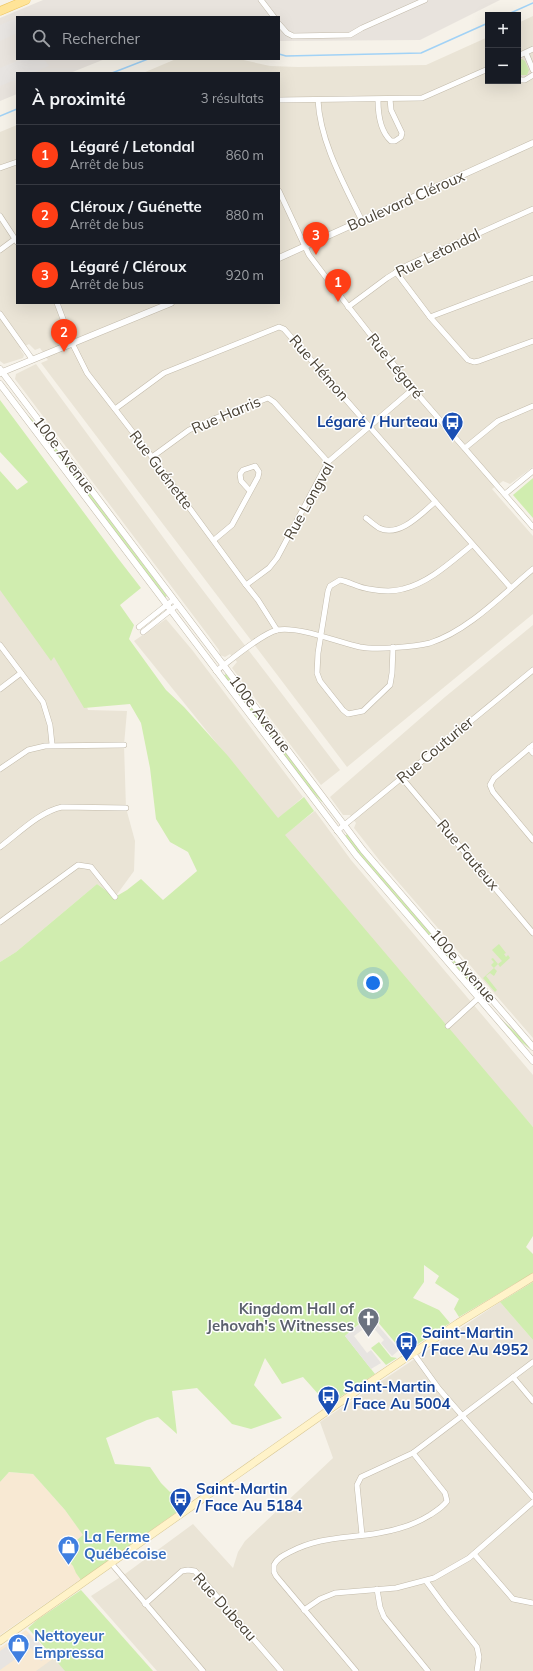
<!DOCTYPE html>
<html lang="fr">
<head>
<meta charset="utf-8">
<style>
	body { margin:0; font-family:Mulish,sans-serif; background:#242831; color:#f1f3f6 }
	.controls { position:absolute; right:12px; top:12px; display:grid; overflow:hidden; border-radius:0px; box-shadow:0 4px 16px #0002 }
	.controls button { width:36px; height:36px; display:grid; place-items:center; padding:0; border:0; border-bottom:1px solid #363941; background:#171b24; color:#f1f3f6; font:20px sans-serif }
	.you { position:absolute; left:373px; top:983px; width:14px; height:14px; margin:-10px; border:3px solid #fff; border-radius:50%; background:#1a73e8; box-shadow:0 0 0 6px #1a73e833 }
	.badge { display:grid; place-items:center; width:26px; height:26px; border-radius:50%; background:#ff3e16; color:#fff; font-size:13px; font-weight:700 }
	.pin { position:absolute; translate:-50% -33px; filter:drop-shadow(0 1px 2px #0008) }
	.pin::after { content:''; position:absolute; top:21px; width:14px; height:12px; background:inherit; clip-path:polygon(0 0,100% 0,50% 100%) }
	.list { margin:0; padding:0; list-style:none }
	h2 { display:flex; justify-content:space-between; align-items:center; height:52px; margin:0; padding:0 16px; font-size:17px }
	h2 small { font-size:13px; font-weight:400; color:#9ea1a6 }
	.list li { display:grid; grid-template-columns:26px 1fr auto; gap:12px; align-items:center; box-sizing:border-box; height:60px; padding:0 16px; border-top:1px solid #363941 }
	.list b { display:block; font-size:15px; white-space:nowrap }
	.list p { margin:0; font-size:13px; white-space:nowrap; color:#9ea1a6 }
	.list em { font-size:13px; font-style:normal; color:#9ea1a6 }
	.icon { flex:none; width:22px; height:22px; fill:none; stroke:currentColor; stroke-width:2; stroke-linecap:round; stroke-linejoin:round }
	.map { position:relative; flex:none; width:533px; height:1671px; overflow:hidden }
	.search { position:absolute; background:#171b24; box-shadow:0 4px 16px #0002; left:16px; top:16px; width:264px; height:44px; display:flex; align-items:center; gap:10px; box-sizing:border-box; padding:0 14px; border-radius:0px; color:#9ea1a6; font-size:15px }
	.panel { position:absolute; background:#171b24; box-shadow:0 4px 16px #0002; left:16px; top:72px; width:264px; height:232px; border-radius:0px }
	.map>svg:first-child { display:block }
	.residential { fill:#eae4d6 }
	.commercial { fill:#f8e9d3 }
	.industrial { fill:#e8e3dd }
	.green { fill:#d0edaf }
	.parking { fill:#e7e4e1 }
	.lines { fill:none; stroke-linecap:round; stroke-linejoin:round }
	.stream { stroke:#a1d2f6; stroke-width:1.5 }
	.minor-casing { stroke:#c2baaa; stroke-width:6 }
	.tertiary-casing { stroke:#c2baaa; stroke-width:7 }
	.secondary-casing { stroke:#d9c895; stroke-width:8 }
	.primary-casing { stroke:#edc55f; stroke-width:9 }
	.minor { stroke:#fff; stroke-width:5 }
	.tertiary { stroke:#fff; stroke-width:6 }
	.secondary { stroke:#fff3c9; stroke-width:7 }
	.primary { stroke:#ffe498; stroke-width:8 }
	.labels { text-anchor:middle; stroke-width:3; stroke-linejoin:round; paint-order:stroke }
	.street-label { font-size:15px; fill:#4a4336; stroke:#fff }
	.transit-label { font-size:15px; font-weight:bold; fill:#164399; stroke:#fff; text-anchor:start }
	.worship-label { font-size:15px; font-weight:bold; fill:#5b616d; stroke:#fff; text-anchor:end }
	.shop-label { font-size:15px; font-weight:bold; fill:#366cbe; stroke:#fff; text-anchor:start }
</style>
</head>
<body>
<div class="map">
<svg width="533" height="1671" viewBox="0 0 533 1671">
	<rect width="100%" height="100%" fill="#f6f2e9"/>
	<g class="residential">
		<polygon points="533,16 533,467 510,484 503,481 492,489 533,536 533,614 347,767 41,363 48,360 40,348 35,350 29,344 20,349 24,355 23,358 4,364 0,361 0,132 17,125 17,303 279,303 279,73 143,73 176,59 239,59 270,66 298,67 426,65 488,37 488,81 518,81 518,23"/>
		<polygon points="36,364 179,559 340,770 321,785 232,668 237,662 230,654 225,657 220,655 219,650 208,635 15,379 16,374"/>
		<polygon points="0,586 75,673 88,710 127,711 124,745 126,808 135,841 134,871 115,897 97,884 16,952 0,962"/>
		<polygon points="166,619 193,651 303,797 278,819 134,641"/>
		<polygon points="533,625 533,1038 380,861 354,828 356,823 350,815 343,815 330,797 445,697"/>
		<polygon points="315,811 351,860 533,1075 533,1127 447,1030 284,835"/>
		<polygon points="500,1302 533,1340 533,1671 157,1671 91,1596 125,1574 193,1524 233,1568 238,1552 245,1541 333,1458 320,1422"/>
		<polygon points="52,1654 67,1671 31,1671"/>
	</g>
	<g class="commercial">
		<polygon points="9,1472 33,1474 65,1510 104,1563 0,1635 0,1482"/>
		<polygon points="26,1630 54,1658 36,1671 0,1671 0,1648"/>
	</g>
	<polygon class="industrial" points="43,0 500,0 420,40 279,41 279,17 17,17 17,59 105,59 70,73 17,73 17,94 0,101 0,18"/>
	<g class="green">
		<polygon points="522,59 525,61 529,70 527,75 521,75 518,71 518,60"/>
		<polygon points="0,400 117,557 141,588 120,605 134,625 129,639 166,690 184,707 228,756 278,818 304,797 314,811 285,835 533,1127 533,1236 526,1247 533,1254 533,1273 459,1317 454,1309 459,1299 435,1283 439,1276 424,1265 424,1282 413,1298 439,1310 450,1323 404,1353 371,1314 345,1336 375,1374 328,1405 303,1377 282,1384 265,1358 254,1385 282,1418 251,1429 232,1424 197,1388 172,1391 177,1434 158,1417 147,1420 106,1438 115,1464 150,1467 161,1483 170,1492 184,1489 181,1509 81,1580 76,1573 73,1566 61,1553 83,1535 65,1510 33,1474 9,1472 0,1482 0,962 16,952 97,884 115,897 127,890 141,879 163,900 197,871 188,852 170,842 156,819 150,768 141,723 130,704 84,708 54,657 51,661 0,590 0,471 17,490 28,482 0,452"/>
		<polygon points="23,411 41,428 167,596 164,598"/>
		<polygon points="533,478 533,518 513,495"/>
		<polygon points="226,674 323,801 322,802 304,784 223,676"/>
		<polygon points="347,834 373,866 473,982 477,988 475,990 369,867 345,836"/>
		<polygon points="499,944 506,953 504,954 506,957 508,955 510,958 500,967 498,964 494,968 497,971 494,976 490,973 486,976 497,990 495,992 483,978 494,968 491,965 494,962 491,959 493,958 498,964 502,961 492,950"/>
		<polygon points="502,1020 522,1038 530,1049 514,1036"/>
		<polygon points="533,1282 533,1340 500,1302"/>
		<polygon points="379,1342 391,1357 397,1358 386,1365 371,1348"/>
		<polygon points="81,1590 153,1671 65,1671 28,1628 37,1620"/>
	</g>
	<g class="parking">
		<polygon points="14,19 17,23 17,33 0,41 0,25"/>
		<polygon points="22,59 44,59 49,66 32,73 17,73 17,79 0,86 0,68"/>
		<polygon points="370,1316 399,1350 392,1356 381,1343 384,1340 370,1324 354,1336 367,1353 371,1350 381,1363 371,1369 345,1336"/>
		<polygon points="29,1634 32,1639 35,1638 51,1655 41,1661 31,1648 0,1670 0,1651 21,1636 23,1638"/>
	</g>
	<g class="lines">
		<g class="stream">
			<polyline points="506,15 533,3"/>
			<polyline points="279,54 286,56 421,53 488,23"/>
			<polyline points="112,73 148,59"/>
			<polyline points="0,116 17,109"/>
		</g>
		<defs>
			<g id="minor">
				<polyline points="261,0 274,17"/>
				<polyline points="279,24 287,33 293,36 350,35 362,28 425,0"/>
				<polyline points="526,53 533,70"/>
				<polyline points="518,56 533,49"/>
				<polyline points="518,78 521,80 525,80 533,75"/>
				<polyline points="279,100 422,98 488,69"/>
				<path d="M 318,100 C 320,142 344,184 362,221"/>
				<path d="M 378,100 C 378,114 380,131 391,141 L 395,141 L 401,137 L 402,133 L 391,110 L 390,99"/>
				<polyline points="0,168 17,162"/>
				<polyline points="279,191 309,255 344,301 413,389 533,527"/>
				<polyline points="0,216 17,242"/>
				<polyline points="0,250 15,239"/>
				<polyline points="396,272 430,317 468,360 474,362 479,361 533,341"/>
				<polyline points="57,303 72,343 87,373 152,457 246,585 258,600 277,630"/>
				<polyline points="348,307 387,278 408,265 533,209"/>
				<polyline points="0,314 32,359"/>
				<polyline points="430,317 533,278"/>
				<polyline points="115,409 164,373 279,327 284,329 511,588"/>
				<polyline points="465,448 498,421 533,406"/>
				<polyline points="152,457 189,430 216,418 268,398 274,402 328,462"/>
				<polyline points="505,494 533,471"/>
				<path d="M 366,518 C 370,521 374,525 379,528 C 399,538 421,514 435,502"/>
				<polyline points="214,540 232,525 258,477 259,472 255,466 243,470 240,474 241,481 250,491"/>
				<polyline points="246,585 269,568 277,558 328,462 413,389"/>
				<polyline points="139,627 173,600"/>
				<polyline points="143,632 177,605"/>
				<polyline points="0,645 43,702 50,725 52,744"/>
				<path d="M 393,647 L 392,673 L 390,685 L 363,711 L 348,714 L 343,710 L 320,681 L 317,673 L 318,653 L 328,591 L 330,586 L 340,580 C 350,582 359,588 369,589 C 380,591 393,592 403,589 C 429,583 452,561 472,545"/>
				<path d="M 216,671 C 230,661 261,634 277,630 C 299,626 337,642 360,647 C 376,650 414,647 430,643 C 468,631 503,594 533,569"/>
				<polyline points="0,689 21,673"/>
				<polyline points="533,745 494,778 490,785 493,792 533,840"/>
				<polyline points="529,748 533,753"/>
				<polyline points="0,769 28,750 45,746 124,745"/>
				<polyline points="402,778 533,933"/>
				<polyline points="337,831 533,670"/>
				<path d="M 0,847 C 19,833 39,812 62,807 L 126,808"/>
				<polyline points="0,922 78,865 91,867 115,897"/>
				<polyline points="448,1026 485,992"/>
				<polyline points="413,1353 439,1389 533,1497"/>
				<polyline points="513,1377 533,1401"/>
				<polyline points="362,1535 357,1485 361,1477 413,1453 533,1362"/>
				<polyline points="474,1554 513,1599 533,1603"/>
				<polyline points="111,1563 203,1671"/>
				<polyline points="426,1581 446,1608 477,1647 479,1657 477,1671"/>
				<polyline points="377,1589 380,1607 384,1617 428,1671"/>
				<polyline points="145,1604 182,1571 188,1570 195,1571 281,1671"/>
				<polyline points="304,1610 320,1599 335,1593 396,1588 434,1578 469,1558 533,1502"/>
				<path d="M 356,1671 L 276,1576 L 274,1572 L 274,1565 C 277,1558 284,1555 290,1552 C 321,1536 346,1539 379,1533 C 397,1530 414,1525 430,1515 C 436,1511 443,1507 447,1501 L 445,1493 L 413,1453"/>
			</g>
			<g id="tertiary">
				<polyline points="279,258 533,143"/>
				<polyline points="0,369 363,850 533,1047"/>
				<polyline points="0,373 171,303"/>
				<polyline points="0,384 356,855 533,1061"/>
			</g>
			<polyline id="secondary" points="0,1641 336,1405 458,1323 533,1277"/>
			<polyline id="primary" points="0,11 26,0"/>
		</defs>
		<use href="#minor" class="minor-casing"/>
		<use href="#tertiary" class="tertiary-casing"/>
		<use href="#secondary" class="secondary-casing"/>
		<use href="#primary" class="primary-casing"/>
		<use href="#minor" class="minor"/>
		<use href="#tertiary" class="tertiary"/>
		<use href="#secondary" class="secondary"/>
		<use href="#primary" class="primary"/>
	</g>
	<defs>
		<symbol id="bus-pin" viewBox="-11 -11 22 30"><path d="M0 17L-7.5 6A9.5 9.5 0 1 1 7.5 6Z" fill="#1a4fb4" stroke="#fff"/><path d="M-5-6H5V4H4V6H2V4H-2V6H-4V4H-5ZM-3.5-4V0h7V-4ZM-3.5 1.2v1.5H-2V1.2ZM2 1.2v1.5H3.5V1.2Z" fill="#fff"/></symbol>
		<symbol id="church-pin" viewBox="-11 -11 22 30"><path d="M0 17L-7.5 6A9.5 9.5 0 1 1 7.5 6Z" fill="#6b7280" stroke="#fff"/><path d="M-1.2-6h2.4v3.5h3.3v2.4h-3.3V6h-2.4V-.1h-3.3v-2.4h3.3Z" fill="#fff"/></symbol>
		<symbol id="shop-pin" viewBox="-11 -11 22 30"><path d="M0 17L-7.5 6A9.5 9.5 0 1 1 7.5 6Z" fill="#3f7fe0" stroke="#fff"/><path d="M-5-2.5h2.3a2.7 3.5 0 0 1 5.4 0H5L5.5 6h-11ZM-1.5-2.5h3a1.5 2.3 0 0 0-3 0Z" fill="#fff"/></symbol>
	</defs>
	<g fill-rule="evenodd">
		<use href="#bus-pin" x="440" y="410" width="25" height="34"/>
		<use href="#church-pin" x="356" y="1306" width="25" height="34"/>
		<use href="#bus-pin" x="394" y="1330" width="25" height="34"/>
		<use href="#bus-pin" x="316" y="1384" width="25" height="34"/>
		<use href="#bus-pin" x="168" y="1486" width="25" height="34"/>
		<use href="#shop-pin" x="56" y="1534" width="25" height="34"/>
		<use href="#shop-pin" x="6" y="1632" width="25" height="34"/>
	</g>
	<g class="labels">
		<g class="street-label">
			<text transform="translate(406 201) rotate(-24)" y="5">Boulevard Cléroux</text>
			<text transform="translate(438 253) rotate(-26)" y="5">Rue Letondal</text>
			<text transform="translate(395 366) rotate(51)" y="5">Rue Légaré</text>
			<text transform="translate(319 368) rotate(49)" y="5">Rue Hémon</text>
			<text transform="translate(226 415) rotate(-23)" y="5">Rue Harris</text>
			<text transform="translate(64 455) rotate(53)" y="5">100e Avenue</text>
			<text transform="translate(161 470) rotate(53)" y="5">Rue Guénette</text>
			<text transform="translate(309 501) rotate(-61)" y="5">Rue Longval</text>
			<text transform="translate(260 714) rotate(53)" y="5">100e Avenue</text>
			<text transform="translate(435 750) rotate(-40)" y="5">Rue Couturier</text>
			<text transform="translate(468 855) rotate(50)" y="5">Rue Fauteux</text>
			<text transform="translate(463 966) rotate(49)" y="5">100e Avenue</text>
			<text transform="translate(225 1607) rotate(48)" y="5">Rue Dubeau</text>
		</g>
		<g class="transit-label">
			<text x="438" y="427" text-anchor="end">Légaré / Hurteau</text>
			<text x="422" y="1338">Saint-Martin<tspan x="422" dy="17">/ Face Au 4952</tspan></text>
			<text x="344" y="1392">Saint-Martin<tspan x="344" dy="17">/ Face Au 5004</tspan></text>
			<text x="196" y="1494">Saint-Martin<tspan x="196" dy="17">/ Face Au 5184</tspan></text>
		</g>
		<g class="worship-label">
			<text x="354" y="1314">Kingdom Hall of<tspan x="354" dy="17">Jehovah's Witnesses</tspan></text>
		</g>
		<g class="shop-label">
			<text x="84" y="1542">La Ferme<tspan x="84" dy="17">Québécoise</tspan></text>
			<text x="34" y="1641">Nettoyeur<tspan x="34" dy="17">Empressa</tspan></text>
		</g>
	</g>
</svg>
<div class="controls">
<button>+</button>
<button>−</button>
</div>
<div class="you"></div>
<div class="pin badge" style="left:338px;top:302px">1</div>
<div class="pin badge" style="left:64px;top:352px">2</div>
<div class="pin badge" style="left:316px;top:255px">3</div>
<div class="search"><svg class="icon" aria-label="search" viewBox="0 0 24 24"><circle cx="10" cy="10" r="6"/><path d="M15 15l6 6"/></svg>Rechercher</div>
<section class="panel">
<h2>À proximité<small>3 résultats</small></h2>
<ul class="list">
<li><span class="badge">1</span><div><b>Légaré / Letondal</b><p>Arrêt de bus</p></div><em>860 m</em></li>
<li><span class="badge">2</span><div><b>Cléroux / Guénette</b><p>Arrêt de bus</p></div><em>880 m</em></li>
<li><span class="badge">3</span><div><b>Légaré / Cléroux</b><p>Arrêt de bus</p></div><em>920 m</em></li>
</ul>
</section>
</div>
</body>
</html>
